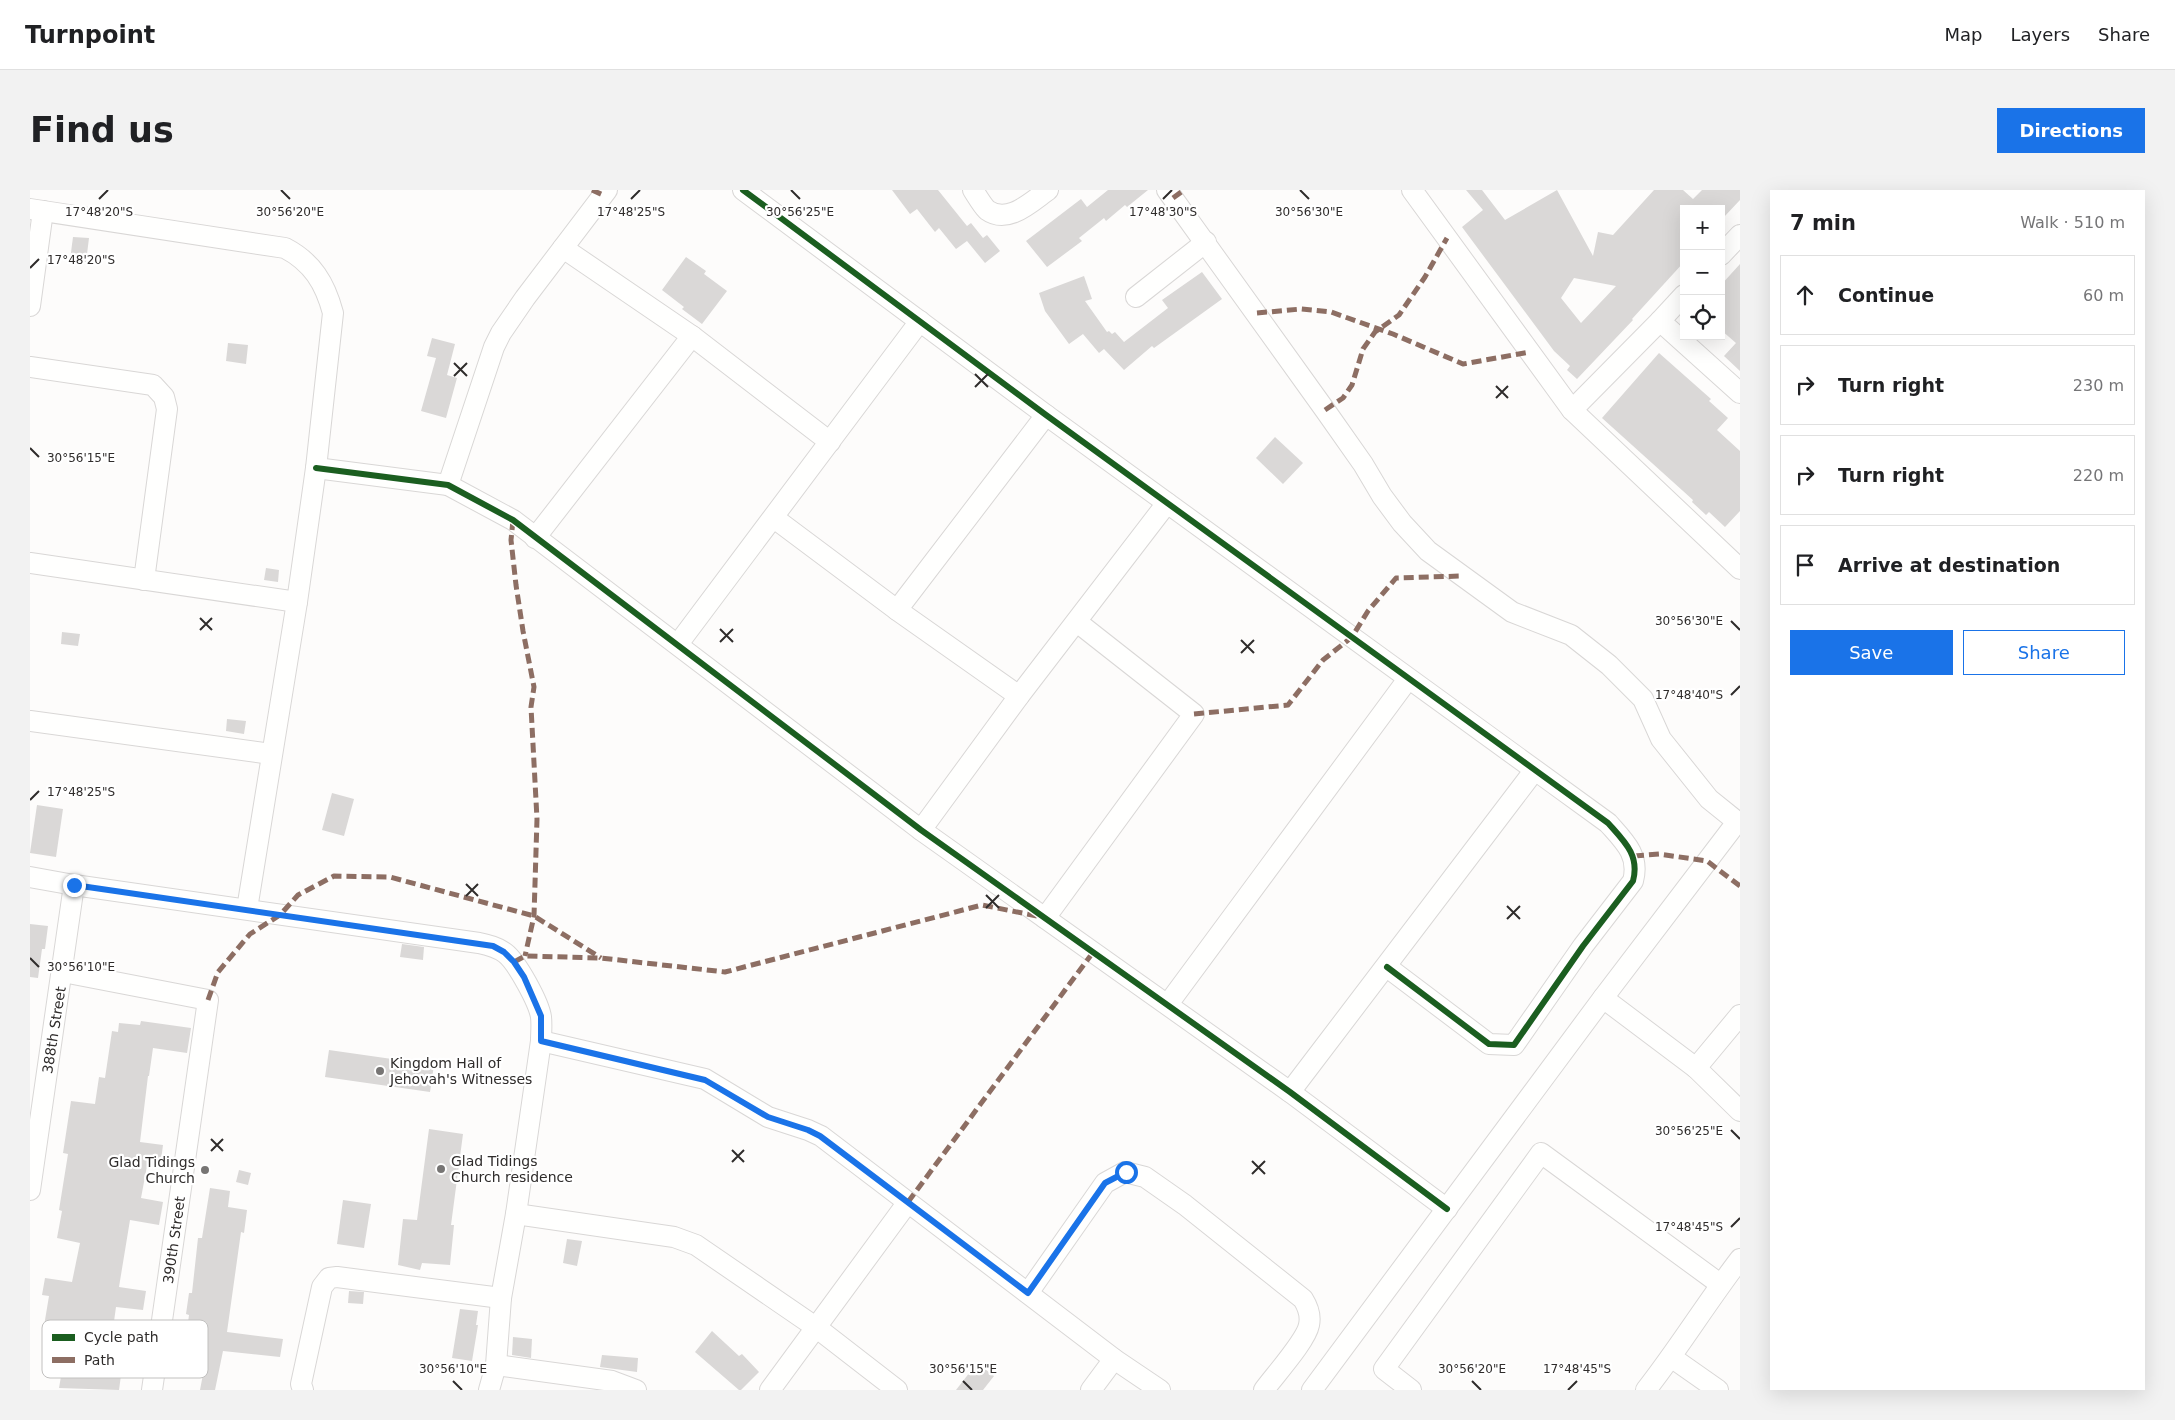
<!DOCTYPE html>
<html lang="en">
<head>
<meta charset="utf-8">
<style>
	body { margin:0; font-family:"DejaVu Sans",sans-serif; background:#f2f2f2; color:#202124 }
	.controls { position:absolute; right:15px; top:15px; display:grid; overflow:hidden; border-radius:0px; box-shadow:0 5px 20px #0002 }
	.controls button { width:45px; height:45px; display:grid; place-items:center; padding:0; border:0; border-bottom:1px solid #e0e0e0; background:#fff; color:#202124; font:25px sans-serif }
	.stop { position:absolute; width:15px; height:15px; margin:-11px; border:4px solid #1a73e8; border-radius:50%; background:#fff }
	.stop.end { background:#1a73e8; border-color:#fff; box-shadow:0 1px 5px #0008 }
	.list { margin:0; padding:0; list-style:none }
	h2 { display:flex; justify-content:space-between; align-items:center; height:65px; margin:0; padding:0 20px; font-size:21px }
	h2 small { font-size:16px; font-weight:400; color:#757577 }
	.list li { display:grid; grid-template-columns:32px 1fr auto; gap:15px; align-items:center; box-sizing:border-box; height:80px; margin:0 10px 10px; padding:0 10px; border:1px solid #e0e0e0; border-radius:0px }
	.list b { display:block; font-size:19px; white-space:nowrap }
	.list em { font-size:16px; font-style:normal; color:#757577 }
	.actions { display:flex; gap:10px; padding:15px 20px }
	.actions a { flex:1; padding:11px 0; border:1px solid #1a73e8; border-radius:0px; text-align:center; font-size:18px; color:#1a73e8 }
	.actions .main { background:#1a73e8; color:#fff }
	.icon { flex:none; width:28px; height:28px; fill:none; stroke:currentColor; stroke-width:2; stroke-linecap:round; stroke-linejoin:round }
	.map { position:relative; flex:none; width:1710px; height:1200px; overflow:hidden; border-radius:0px }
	header { display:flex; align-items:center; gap:30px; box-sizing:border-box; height:70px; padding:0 25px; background:#fff; border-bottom:1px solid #e0e0e0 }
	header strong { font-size:24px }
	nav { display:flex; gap:28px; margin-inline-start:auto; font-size:18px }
	.intro { display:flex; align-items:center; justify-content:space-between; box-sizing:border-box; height:120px; padding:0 30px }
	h1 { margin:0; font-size:35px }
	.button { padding:12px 22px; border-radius:0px; background:#1a73e8; color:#fff; font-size:18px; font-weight:700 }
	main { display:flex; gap:30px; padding:0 30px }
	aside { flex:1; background:#fff; border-radius:0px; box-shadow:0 5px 20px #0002 }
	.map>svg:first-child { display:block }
	.building { fill:#dad8d7; fill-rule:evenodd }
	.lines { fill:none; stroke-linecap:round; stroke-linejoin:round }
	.minor-casing { stroke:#d9d7d6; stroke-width:22 }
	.minor { stroke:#fffffe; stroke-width:20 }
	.quiet { stroke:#8d6e63; stroke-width:5; stroke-dasharray:10 5; stroke-linecap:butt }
	.cycleway-casing { stroke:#fff; stroke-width:9 }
	.cycleway { stroke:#1b5e20; stroke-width:6 }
	.route { stroke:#1a73e8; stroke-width:6 }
	.ticks { fill:none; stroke:#2f2c2b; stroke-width:2 }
	.poi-dot { fill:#777574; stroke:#fff; stroke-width:2 }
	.labels { text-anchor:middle; stroke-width:4.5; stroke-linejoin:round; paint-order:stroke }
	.street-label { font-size:14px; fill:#2f2c2b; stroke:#fff }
	.poi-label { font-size:14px; fill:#2f2c2b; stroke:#fff; text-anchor:start }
	.key { fill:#fff; stroke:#c1c0bf; stroke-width:1 }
	.key-label { font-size:14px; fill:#2f2c2b }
	.ticks-label { font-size:12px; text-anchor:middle; fill:#2f2c2b; stroke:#fff; stroke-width:4.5; stroke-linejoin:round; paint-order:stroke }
</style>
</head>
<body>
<header>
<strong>Turnpoint</strong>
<nav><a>Map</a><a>Layers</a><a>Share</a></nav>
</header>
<div class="intro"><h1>Find us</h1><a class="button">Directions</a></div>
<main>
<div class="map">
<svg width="1710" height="1200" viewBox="0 0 1710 1200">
	<rect width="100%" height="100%" fill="#fdfcfb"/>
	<g class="building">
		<polygon points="862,0 908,0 937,36 941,33 953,48 957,45 970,61 955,73 937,51 926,59 909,38 905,42 887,19 880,24"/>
		<polygon points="1078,0 1118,0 1097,17 1095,15 1076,31 1074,28 1049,48 1052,51 1017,77 996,51 1051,9 1057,17"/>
		<path d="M 1436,0 L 1452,0 L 1475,30 L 1527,0 L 1563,66 L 1568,42 L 1583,45 L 1624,0 L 1653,0 L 1663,9 L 1672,0 L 1710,0 L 1710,10 L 1694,27 L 1691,24 L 1691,19 L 1654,19 L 1654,72 L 1602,129 L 1603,130 L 1547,189 L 1537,180 L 1540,176 L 1524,161 L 1432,37 L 1453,20 ZM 1544,88 L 1586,96 L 1551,133 L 1531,108 Z"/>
		<polygon points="43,47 59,48 56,72 40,70"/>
		<polygon points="656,67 676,81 674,84 697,101 672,134 652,119 654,117 632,100"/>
		<polygon points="1710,74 1710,181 1694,166 1706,153 1691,140 1691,95"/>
		<polygon points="1172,82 1192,109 1124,158 1122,156 1094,180 1074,159 1069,163 1053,144 1039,154 1015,121 1009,103 1054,86 1062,109 1055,111 1077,142 1079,141 1082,144 1085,142 1094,152 1138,118 1132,110"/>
		<polygon points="402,148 425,154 417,185 427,188 416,228 391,221 406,168 397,166"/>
		<polygon points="198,153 218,155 216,174 196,171"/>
		<polygon points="1629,163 1681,209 1679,211 1698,228 1687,240 1710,261 1710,321 1695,337 1679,322 1676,325 1662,312 1663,310 1572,228"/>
		<polygon points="1245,247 1273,273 1253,294 1226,268"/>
		<polygon points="236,378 249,380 248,392 234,390"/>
		<polygon points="32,442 50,444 48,456 31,454"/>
		<polygon points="197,529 216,531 214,544 196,541"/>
		<polygon points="302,603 324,609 314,646 292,640"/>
		<polygon points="7,615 33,619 26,667 0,663"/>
		<polygon points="0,734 18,736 15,759 12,759 8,788 0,787"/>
		<polygon points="372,754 394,757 393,770 370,767"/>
		<polygon points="111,831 161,838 157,863 123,858 119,886 118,886 110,952 133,955 130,978 117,976 111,1008 133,1012 129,1035 100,1030 89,1097 116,1101 113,1120 86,1117 81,1153 108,1156 105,1180 92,1178 89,1200 29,1198 39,1140 14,1136 19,1106 12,1105 15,1088 42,1092 50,1053 27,1048 32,1021 29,1020 38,964 33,963 41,911 65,914 69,887 75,888 82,841 88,842 89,833 110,835"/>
		<polygon points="299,860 404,875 400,902 295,887"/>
		<polygon points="399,939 433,944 421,1035 424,1035 420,1075 392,1073 390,1080 368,1075 373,1029 387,1030"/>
		<polygon points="209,980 221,983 218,995 206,992"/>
		<polygon points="180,998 200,1001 198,1017 217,1020 214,1043 211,1042 197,1142 253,1149 250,1167 193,1161 185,1200 170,1200 178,1158 155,1155 159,1125 156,1124 159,1103 162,1103 168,1048 172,1048"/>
		<polygon points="313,1010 341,1014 334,1058 307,1054"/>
		<polygon points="537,1049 552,1051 547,1076 533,1073"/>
		<polygon points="319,1101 334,1102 333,1114 318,1113"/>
		<polygon points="430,1119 448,1121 446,1135 448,1135 442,1171 422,1168"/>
		<polygon points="682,1141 709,1166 712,1164 729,1182 711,1200 709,1200 665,1162"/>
		<polygon points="483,1147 502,1149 501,1168 482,1165"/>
		<polygon points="572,1165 608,1168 607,1182 570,1177"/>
		<polygon points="947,1173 964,1186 953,1200 926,1200"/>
	</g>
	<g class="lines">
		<defs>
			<g id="minor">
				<path d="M 713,0 L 1016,225 L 1578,633 C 1594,651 1610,665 1603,691 L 1553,756 L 1484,855 L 1459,854 L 1357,777"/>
				<path d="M 943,0 C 947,6 952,15 957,20 C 978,35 1001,12 1018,0"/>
				<polyline points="1137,0 1295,220 1333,274 1352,306 1372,333 1398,361 1482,422 1541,445 1579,475 1613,509 1631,549 1679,609 1710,634"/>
				<polyline points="1382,0 1542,220 1710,379"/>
				<path d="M 0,19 L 255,58 C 282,72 295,93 303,123 L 286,278 L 267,412 L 217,719"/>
				<polyline points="533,58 662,146 800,252"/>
				<polyline points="1691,65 1710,45"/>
				<polyline points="1654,105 1630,131 1710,203"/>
				<polyline points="1106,107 1176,52"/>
				<polyline points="0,116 13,21"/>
				<polyline points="0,177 123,195 134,207 137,219 114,390"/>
				<polyline points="1542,220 1630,131"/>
				<polyline points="286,278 418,295 483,330 891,640 1260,902 1417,1019"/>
				<polyline points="418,295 464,157 471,143 495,108 577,0"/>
				<polyline points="744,328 867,420 989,506"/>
				<polyline points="505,348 662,146"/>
				<polyline points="0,373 267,412"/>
				<polyline points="867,420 1016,225"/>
				<polyline points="648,454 890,131"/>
				<polyline points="0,531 241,564"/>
				<polyline points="891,640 989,506 1137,313"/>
				<path d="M 0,687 L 44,695 L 449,753 C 458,755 467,757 475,763 C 487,772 509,813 511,827 C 512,835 511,843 511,851 L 486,1024 L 471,1108 L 466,1175 L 459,1200"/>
				<polyline points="1015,728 1164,524 1047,432"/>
				<polyline points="33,782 178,810 122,1200"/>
				<polyline points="1573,808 1666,878 1710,921"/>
				<polyline points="1138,814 1378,489"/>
				<polyline points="511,851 675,889 738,927 778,940 791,946 1084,1169 1130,1200"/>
				<polyline points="1666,878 1710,825"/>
				<polyline points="1260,902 1504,581"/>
				<polyline points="0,1000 44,695"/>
				<polyline points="486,1024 644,1047 666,1055 787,1138 867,1200"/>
				<path d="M 998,1103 L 1075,993 L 1095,982 L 1115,987 L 1155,1015 L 1273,1109 C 1278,1117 1281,1126 1279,1135 C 1276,1151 1244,1186 1234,1200"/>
				<polyline points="1641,1167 1688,1200"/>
				<polyline points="466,1175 582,1191 606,1200"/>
				<polyline points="273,1200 271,1194 292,1097 299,1088 307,1087 471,1108"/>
				<polyline points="740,1200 878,1012"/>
				<polyline points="1061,1200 1084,1169"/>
				<polyline points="1282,1200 1573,808 1707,632"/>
				<polyline points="1381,1200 1354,1179 1511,963 1690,1094"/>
				<path d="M 1616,1200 C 1649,1158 1677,1112 1710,1069"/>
			</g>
		</defs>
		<use href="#minor" class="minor-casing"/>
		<use href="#minor" class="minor"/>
		<g class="quiet">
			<polyline points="562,0 573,5"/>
			<polyline points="1143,8 1154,0"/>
			<polyline points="1227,123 1271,119 1301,122 1363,144 1433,174 1500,162"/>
			<polyline points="1295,220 1313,208 1322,195 1333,159 1345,142 1369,125 1395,87 1417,48"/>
			<polyline points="483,330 481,350 486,395 493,441 504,497 501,517 507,629 504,726 495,766"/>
			<polyline points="1164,524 1258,515 1293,470 1322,447 1338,421 1366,388 1432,386"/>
			<polyline points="1604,666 1629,664 1677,671 1710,696"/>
			<polyline points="484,772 495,766 571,768 695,782 952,715 1007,726"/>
			<polyline points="178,810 188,782 220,744 250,725 268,705 304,686 360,687 504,726 571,768"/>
			<polyline points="878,1012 1064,761"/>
		</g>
		<defs>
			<g id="cycleway">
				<path d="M 713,0 L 1016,225 L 1578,633 C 1594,651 1610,665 1603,691 L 1553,756 L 1484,855 L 1459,854 L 1357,777"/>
				<polyline points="286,278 418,295 483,330 891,640 1260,902 1417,1019"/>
			</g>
		</defs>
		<use href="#cycleway" class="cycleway-casing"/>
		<use href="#cycleway" class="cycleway"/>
	</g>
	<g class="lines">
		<polyline class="route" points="44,695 463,756 474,762 484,772 494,787 511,826 511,851 675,890 738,927 778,940 790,946 998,1103 1075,993 1096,982"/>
	</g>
	<path class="ticks" d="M 251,0 L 260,9M 761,0 L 770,9M 1270,0 L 1279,9M 69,9 L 78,0M 601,9 L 610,0M 1133,9 L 1142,0M 0,78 L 9,69M 424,173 L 437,186M 945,184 L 958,197M 424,186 L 437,173M 1466,196 L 1478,208M 945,197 L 958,184M 1466,208 L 1478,196M 0,258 L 9,267M 170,428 L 182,440M 1701,431 L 1710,440M 690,439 L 703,452M 170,440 L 182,428M 1211,450 L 1224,463M 690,452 L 703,439M 1211,463 L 1224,450M 1701,505 L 1710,496M 0,610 L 9,601M 436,694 L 448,706M 956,705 L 969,718M 436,706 L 448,694M 1477,716 L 1490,729M 956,718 L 969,705M 1477,729 L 1490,716M 0,768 L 9,777M 1701,940 L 1710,949M 181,949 L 193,961M 702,960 L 714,972M 181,961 L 193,949M 1222,971 L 1235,984M 702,972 L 714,960M 1222,984 L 1235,971M 1701,1037 L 1710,1028M 423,1191 L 432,1200M 933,1191 L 942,1200M 1442,1191 L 1451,1200M 1538,1200 L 1547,1191"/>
	<g class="poi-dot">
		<circle cx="350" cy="881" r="5"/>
		<circle cx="411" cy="979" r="5"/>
		<circle cx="175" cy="980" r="5"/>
	</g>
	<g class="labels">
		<g class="street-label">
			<text transform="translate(24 840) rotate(-81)" y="5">388th Street</text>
			<text transform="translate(144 1050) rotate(-82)" y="5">390th Street</text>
		</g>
		<g class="poi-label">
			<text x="360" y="878">Kingdom Hall of<tspan x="360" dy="16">Jehovah's Witnesses</tspan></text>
			<text x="421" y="976">Glad Tidings<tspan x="421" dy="16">Church residence</tspan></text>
			<text x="165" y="977" text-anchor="end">Glad Tidings<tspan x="165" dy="16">Church</tspan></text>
		</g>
	</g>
	<rect x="12" y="1130" width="166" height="58" rx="8" class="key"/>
	<rect x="22" y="1144" width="23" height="7" fill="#1b5e20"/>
	<rect x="22" y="1167" width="23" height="6" fill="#8d6e63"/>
	<g class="key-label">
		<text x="54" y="1152">Cycle path</text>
		<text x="54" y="1175">Path</text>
	</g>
	<g class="ticks-label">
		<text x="69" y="26">17°48'20"S</text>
		<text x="260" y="26">30°56'20"E</text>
		<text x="601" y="26">17°48'25"S</text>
		<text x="770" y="26">30°56'25"E</text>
		<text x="1133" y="26">17°48'30"S</text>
		<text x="1279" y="26">30°56'30"E</text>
		<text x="51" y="74">17°48'20"S</text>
		<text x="51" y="272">30°56'15"E</text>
		<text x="1659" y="435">30°56'30"E</text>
		<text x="1659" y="509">17°48'40"S</text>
		<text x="51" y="606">17°48'25"S</text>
		<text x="51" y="781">30°56'10"E</text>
		<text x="1659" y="945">30°56'25"E</text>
		<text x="1659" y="1041">17°48'45"S</text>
		<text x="1547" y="1183">17°48'45"S</text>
		<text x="423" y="1183">30°56'10"E</text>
		<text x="933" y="1183">30°56'15"E</text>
		<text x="1442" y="1183">30°56'20"E</text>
	</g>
</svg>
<div class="controls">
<button>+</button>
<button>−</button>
<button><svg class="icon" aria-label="locate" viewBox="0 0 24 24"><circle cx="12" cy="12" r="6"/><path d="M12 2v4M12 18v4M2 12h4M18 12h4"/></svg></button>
</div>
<div class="stop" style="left:1096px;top:982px"></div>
<div class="stop end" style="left:44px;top:695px"></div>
</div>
<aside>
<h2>7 min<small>Walk · 510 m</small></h2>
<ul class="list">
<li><svg class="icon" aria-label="ahead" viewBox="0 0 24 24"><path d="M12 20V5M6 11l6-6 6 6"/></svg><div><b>Continue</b></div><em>60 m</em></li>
<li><svg class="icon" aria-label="right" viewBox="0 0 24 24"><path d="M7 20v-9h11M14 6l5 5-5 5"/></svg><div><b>Turn right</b></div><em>230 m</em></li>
<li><svg class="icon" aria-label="right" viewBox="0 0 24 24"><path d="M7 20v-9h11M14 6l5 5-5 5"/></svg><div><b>Turn right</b></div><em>220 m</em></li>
<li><svg class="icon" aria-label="arrive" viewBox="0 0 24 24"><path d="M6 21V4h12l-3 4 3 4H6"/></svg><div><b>Arrive at destination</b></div></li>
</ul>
<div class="actions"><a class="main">Save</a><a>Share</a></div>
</aside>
</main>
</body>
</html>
